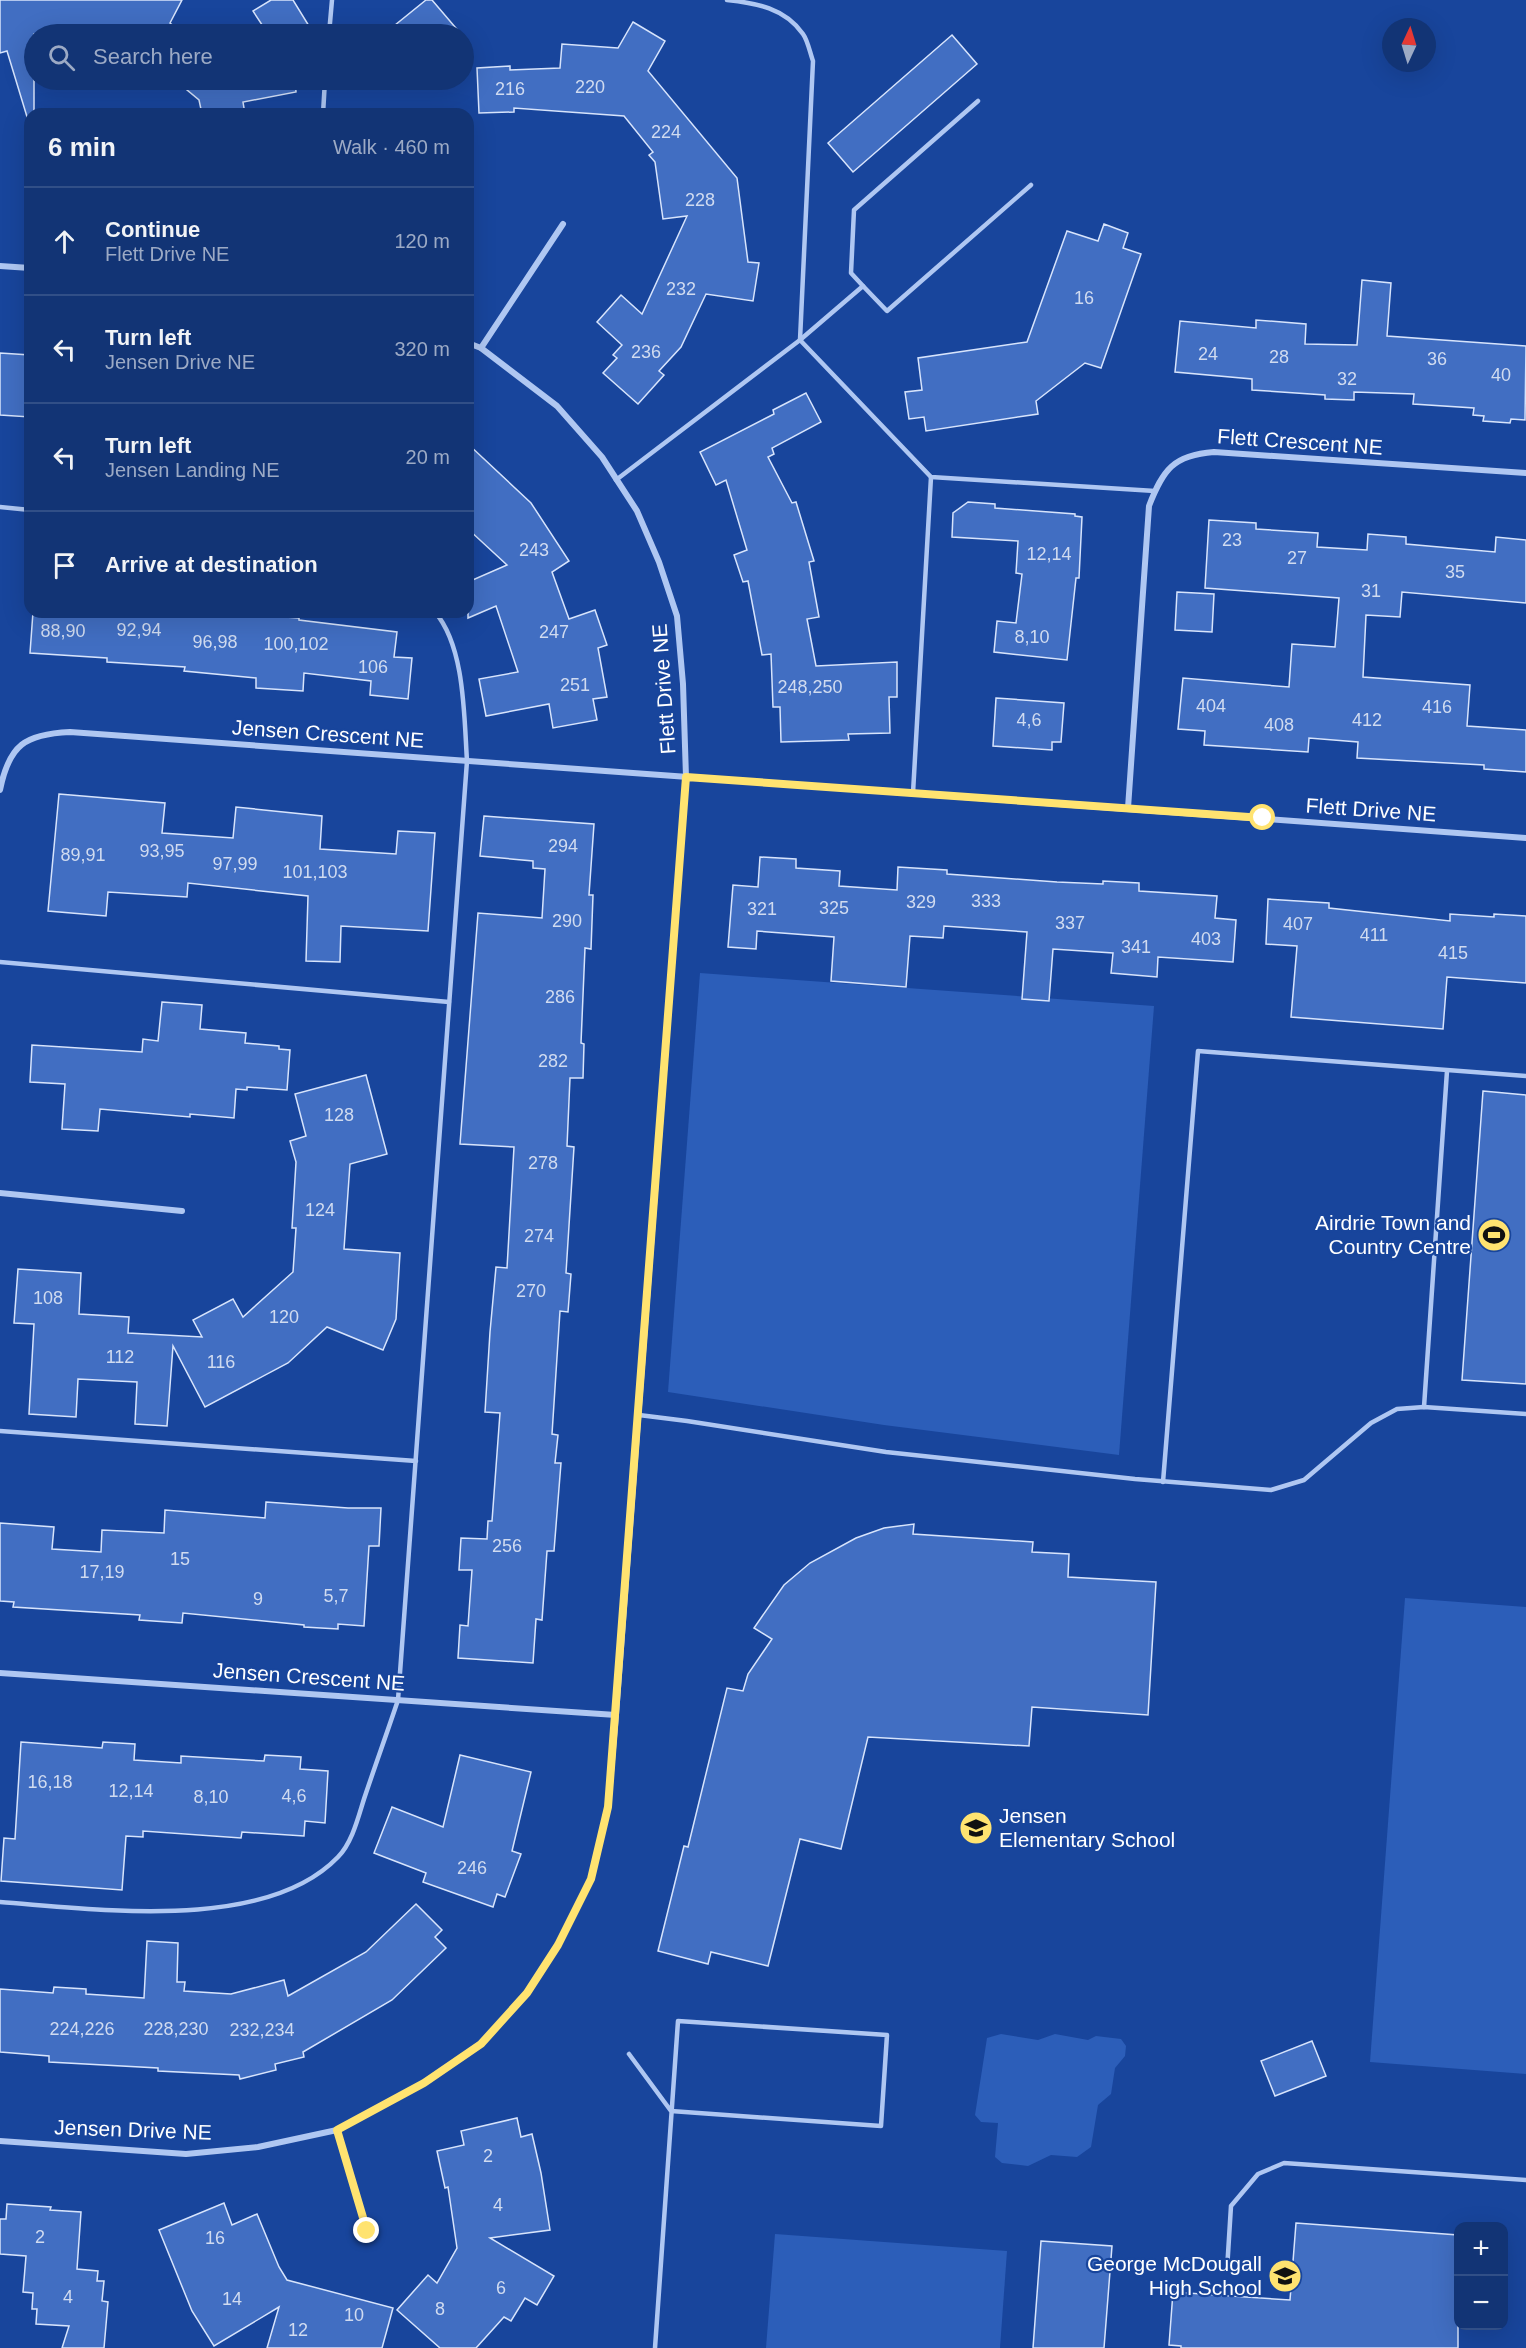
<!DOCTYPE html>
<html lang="en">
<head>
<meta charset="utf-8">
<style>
	body { margin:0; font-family:Helvetica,sans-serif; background:#1f3f7d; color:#f1f3f6 }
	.controls { position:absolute; right:18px; bottom:18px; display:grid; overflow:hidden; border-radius:12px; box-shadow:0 6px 24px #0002 }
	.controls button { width:54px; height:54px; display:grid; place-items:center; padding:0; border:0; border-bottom:2px solid #314f87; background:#123475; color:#f1f3f6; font:30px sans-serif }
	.compass { position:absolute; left:1382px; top:18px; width:54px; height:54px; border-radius:50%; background:#123475; box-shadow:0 6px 24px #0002; rotate:4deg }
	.stop { position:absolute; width:18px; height:18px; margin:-14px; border:4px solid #ffe370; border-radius:50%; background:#fff }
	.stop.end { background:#ffe370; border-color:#fff; box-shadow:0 2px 6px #0008 }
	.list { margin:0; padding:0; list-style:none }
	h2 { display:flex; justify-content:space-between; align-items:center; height:78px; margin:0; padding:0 24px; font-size:26px }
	h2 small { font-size:20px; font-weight:400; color:#9caac5 }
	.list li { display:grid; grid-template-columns:39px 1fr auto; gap:18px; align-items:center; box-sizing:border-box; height:108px; padding:0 24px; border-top:2px solid #314f87 }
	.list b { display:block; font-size:22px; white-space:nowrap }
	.list p { margin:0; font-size:20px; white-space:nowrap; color:#9caac5 }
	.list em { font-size:20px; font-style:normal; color:#9caac5 }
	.icon { flex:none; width:33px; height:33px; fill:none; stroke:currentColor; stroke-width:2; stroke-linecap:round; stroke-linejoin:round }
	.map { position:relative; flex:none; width:1526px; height:2348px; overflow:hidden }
	.search { position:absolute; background:#123475; box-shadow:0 6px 24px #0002; left:24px; top:24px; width:450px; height:66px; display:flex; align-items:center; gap:15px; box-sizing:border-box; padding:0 21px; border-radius:33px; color:#9caac5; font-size:22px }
	.panel { position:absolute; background:#123475; box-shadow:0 6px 24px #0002; left:24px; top:108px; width:450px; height:510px; border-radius:18px }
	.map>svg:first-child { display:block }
	.green { fill:#2c5eb9 }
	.building { fill:#416ec2; stroke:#d7e4fc; stroke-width:1.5 }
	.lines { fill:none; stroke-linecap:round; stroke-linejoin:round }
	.service { stroke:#afc7f2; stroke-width:4.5 }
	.minor { stroke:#afc7f2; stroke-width:6 }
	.route { stroke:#ffe370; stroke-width:8 }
	.labels { text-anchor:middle; stroke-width:4.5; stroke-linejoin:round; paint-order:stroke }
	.number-label { font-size:18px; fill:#d0dbf0 }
	.street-label { font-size:21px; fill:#fff; stroke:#18459c }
	.poi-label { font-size:21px; fill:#fff; stroke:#18459c; text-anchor:end }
</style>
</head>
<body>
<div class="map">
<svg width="1526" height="2348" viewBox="0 0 1526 2348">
	<rect width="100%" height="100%" fill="#18459c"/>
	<g class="green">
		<polygon points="700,973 1154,1006 1119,1455 884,1425 668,1392"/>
		<polygon points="1405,1598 1526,1607 1526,2074 1370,2062"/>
		<polygon points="1001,2034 1038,2040 1055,2034 1088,2040 1096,2036 1121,2039 1126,2046 1125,2056 1115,2068 1111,2094 1098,2105 1091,2147 1077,2157 1051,2155 1028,2166 1002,2163 995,2157 998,2123 981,2122 975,2115 987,2038"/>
		<polygon points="775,2234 1007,2251 1000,2348 766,2348"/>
	</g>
	<g class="building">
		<polygon points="0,0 182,0 170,23 184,34 34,34 34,114 30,114 28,120 7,51 0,53"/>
		<polygon points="271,0 293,0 309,26 295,34 268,34 253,11"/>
		<polygon points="426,0 432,0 461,34 384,34"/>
		<polygon points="633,22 665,41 648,71 737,178 748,262 759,263 753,301 706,294 681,347 659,371 664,375 638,404 603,373 617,358 613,355 622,345 597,322 621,295 642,314 687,216 663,219 655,162 649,155 653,152 624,116 514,108 514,112 479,113 477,68 510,66 510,70 560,68 562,44 618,48"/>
		<polygon points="952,35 977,64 853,172 828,143"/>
		<polygon points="175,80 295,80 296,92 243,102 245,114 202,114 199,100"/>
		<polygon points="1104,224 1128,233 1123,248 1141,254 1101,368 1085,363 1036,401 1038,414 926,431 924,417 909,419 905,392 922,390 918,358 1027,342 1067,231 1098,241"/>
		<polygon points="1362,280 1391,283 1387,336 1526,346 1525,420 1511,419 1510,423 1483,421 1484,416 1473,415 1474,408 1413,404 1414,394 1354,392 1354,400 1325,399 1325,395 1252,390 1252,379 1175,372 1180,321 1256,328 1256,320 1306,324 1305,344 1357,345"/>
		<polygon points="0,353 30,355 30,417 0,415"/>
		<polygon points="806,393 821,422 772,448 774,454 768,457 792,503 796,502 814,561 809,562 819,617 807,619 816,666 897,662 897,697 889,697 890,733 848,734 849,740 781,742 780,707 773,707 771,654 762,655 748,581 743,582 734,555 747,550 726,480 716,485 700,452 774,414 773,410"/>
		<polygon points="468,444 531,503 569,561 552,572 569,619 595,610 607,645 598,648 607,697 593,699 597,720 553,728 549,704 486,716 479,679 518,672 496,606 468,618 468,582 507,565 468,529"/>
		<polygon points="968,502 995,504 995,508 1075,514 1075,516 1082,517 1079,578 1076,578 1067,660 994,652 997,621 1016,623 1022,574 1016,573 1018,541 952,537 953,513"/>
		<polygon points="1209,520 1256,523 1256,529 1318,533 1317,547 1367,550 1368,534 1406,537 1406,544 1495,552 1496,537 1526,540 1526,603 1402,592 1400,617 1366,615 1363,677 1470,685 1467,726 1526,730 1526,772 1484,769 1484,765 1357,758 1358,742 1309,738 1308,752 1204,745 1205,731 1178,729 1183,678 1289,687 1292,644 1335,647 1339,598 1205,588"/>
		<polygon points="1177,592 1214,594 1212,632 1175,630"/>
		<polygon points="33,612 189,614 189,612 245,612 245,614 299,618 299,620 397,632 394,657 412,658 408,699 370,695 371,681 304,673 303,691 256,688 256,678 184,671 185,667 107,662 107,658 30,653"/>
		<polygon points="996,698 1064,703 1061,742 1052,742 1052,750 993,746"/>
		<polygon points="59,794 165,803 162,833 233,838 236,807 322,816 320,849 396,854 398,831 435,833 428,931 341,926 340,962 306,961 308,896 188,883 187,897 108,892 106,916 48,911"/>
		<polygon points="484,816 594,824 589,895 593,895 591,949 585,948 581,1043 584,1044 583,1078 570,1078 567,1146 574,1147 566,1273 571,1274 568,1312 560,1311 552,1434 558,1435 555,1463 561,1463 554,1551 547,1551 542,1620 536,1619 533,1663 458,1658 460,1625 468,1626 472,1570 459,1570 461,1538 487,1539 488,1521 492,1521 500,1413 485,1412 490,1332 496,1267 507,1268 514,1147 460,1144 478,913 542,918 545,869 533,868 533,861 480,856"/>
		<polygon points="760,857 796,859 796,868 840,871 839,886 897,890 898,867 947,870 947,874 1057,882 1103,884 1103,881 1139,883 1139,891 1217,896 1215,918 1236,920 1233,962 1158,957 1157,977 1111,973 1113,953 1053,949 1049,1001 1022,999 1027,932 944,926 943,938 910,936 906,987 831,981 834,937 757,931 756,949 728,947 733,885 758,887"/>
		<polygon points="1268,899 1329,903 1329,908 1450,921 1450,914 1494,917 1494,914 1526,916 1526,983 1447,977 1443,1029 1291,1017 1297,946 1266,944"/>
		<polygon points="162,1002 202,1005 200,1029 246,1033 245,1043 279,1046 279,1049 290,1050 287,1090 247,1087 247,1090 236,1089 234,1118 190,1114 190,1117 100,1109 98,1131 62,1129 65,1084 30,1082 32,1045 142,1052 143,1039 158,1041"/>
		<polygon points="366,1075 387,1154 350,1164 344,1249 400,1253 396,1319 383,1350 327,1327 288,1363 205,1407 173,1346 167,1426 135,1424 137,1382 78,1379 76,1417 29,1414 34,1324 14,1323 18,1269 81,1273 79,1314 129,1317 128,1333 202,1337 193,1320 233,1299 243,1317 293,1272 296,1228 292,1228 296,1162 290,1141 306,1136 295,1094"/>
		<polygon points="1483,1091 1526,1095 1526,1384 1462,1380"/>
		<polygon points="266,1502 348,1508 381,1508 379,1546 369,1546 364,1626 338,1624 338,1629 304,1627 304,1625 183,1613 182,1623 139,1620 140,1615 13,1607 14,1602 0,1601 0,1523 54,1527 52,1549 101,1552 102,1530 164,1533 165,1510 265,1518"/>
		<polygon points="914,1524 913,1534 1033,1542 1032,1552 1069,1554 1068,1577 1156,1582 1148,1715 1032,1707 1029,1746 868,1737 841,1849 800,1839 768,1966 711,1952 708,1964 658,1951 684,1846 688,1847 727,1688 743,1691 748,1674 772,1639 754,1628 784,1585 810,1563 856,1538 884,1528"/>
		<polygon points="21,1742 102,1748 103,1742 135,1744 134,1760 181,1763 181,1756 264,1761 265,1755 301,1757 300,1769 328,1771 325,1823 305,1821 304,1836 242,1832 241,1838 143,1831 143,1837 126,1836 122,1890 1,1881 4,1838 15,1839"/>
		<polygon points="460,1755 531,1772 512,1851 521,1854 505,1897 497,1894 493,1907 423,1882 426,1873 374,1853 392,1807 443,1827"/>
		<polygon points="416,1904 442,1930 435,1937 446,1948 392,2000 303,2052 304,2057 275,2064 276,2070 240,2079 239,2075 158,2071 158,2068 49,2062 49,2056 0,2052 0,1989 53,1993 54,1987 86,1989 86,1994 144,1998 147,1941 178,1943 177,1982 185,1982 184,1991 231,1994 284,1980 288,1996 366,1952"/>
		<polygon points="1312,2041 1326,2076 1275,2096 1261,2061"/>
		<polygon points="517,2118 521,2137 532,2134 541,2173 550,2230 490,2238 554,2276 537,2305 525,2298 511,2321 504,2317 476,2348 440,2348 397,2310 428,2275 437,2283 457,2248 448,2187 445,2188 437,2151 464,2145 461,2131"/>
		<polygon points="224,2203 232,2225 257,2214 279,2267 287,2280 393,2308 382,2348 267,2348 279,2307 214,2346 192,2311 159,2230"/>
		<polygon points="7,2204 51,2207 50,2210 81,2212 77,2269 98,2271 97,2281 104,2281 102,2301 108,2302 104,2348 62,2348 69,2326 36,2324 37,2309 32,2309 33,2293 23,2292 26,2256 0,2254 0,2219 6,2219"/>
		<polygon points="1296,2223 1458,2235 1458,2348 1181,2348 1181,2346 1169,2345 1173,2292 1290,2300"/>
		<polygon points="1041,2241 1112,2246 1104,2348 1033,2348"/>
	</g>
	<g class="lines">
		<g class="service">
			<path d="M 727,0 C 756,3 785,8 803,34 C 808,41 810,53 813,61 L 800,340 L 931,477 L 1155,491"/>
			<polyline points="329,34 332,0"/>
			<polyline points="323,114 325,80"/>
			<polyline points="863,286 851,273 854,210 978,101"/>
			<polyline points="616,480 800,340 863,286 887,311 1031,185"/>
			<polyline points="0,507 30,510"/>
			<polyline points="913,793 931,477"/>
			<polyline points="0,962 449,1002"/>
			<polyline points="1424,1407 1447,1071"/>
			<polyline points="639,1415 687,1421 886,1452 1135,1479 1271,1490 1304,1480 1371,1423 1397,1409 1424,1407 1526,1414"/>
			<polyline points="0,1431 416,1461"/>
			<polyline points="1163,1482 1198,1051 1526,1076"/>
			<path d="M 0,1902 C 96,1909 265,1933 338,1857 C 352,1843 358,1818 364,1799 C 375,1766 387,1733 398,1700 L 467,761 C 464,716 465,647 435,612"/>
			<polyline points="629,2054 671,2111 881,2126 887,2035 678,2021 655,2348"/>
			<polyline points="1227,2270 1231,2206 1258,2174 1284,2163 1526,2180"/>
		</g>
		<g class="minor">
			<polyline points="0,266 30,268"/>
			<polyline points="481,348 563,224"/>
			<path d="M 0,790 C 9,745 25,734 70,732 L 1526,838"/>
			<path d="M 1128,808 L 1149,506 C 1163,470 1173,455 1214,452 L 1526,473"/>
			<polyline points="0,1193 182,1211"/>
			<polyline points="0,1673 616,1715"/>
			<polyline points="337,2130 367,2231"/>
			<polyline points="0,2141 186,2154 258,2147 337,2130 424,2083 481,2044 527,1993 558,1945 591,1879 608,1807 616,1715 686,777 683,684 677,616 659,562 637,511 602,457 557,406 481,348 468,343"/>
		</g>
	</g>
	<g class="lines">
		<polyline class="route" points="367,2231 337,2130 424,2083 481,2044 527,1993 558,1945 591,1879 608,1807 686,777 1263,818"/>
	</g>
	<defs>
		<symbol id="stadium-disc" viewBox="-11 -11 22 22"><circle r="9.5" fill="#ffe370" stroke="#18459c"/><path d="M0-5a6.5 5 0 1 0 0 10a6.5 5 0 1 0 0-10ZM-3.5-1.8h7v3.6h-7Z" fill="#111"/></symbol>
		<symbol id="school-disc" viewBox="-11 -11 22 22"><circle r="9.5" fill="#ffe370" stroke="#18459c"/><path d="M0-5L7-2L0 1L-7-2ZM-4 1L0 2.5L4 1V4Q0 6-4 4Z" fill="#111"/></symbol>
	</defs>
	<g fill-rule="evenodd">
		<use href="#stadium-disc" x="1475" y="1216" width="38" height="38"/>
		<use href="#school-disc" x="957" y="1809" width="38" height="38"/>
		<use href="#school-disc" x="1266" y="2257" width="38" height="38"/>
	</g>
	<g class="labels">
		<g class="number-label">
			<text x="590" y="93">220</text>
			<text x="510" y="95">216</text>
			<text x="666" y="138">224</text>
			<text x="700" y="206">228</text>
			<text x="681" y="295">232</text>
			<text x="1084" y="304">16</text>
			<text x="646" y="358">236</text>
			<text x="1208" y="360">24</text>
			<text x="1279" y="363">28</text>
			<text x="1437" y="365">36</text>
			<text x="1501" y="381">40</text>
			<text x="1347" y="385">32</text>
			<text x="1232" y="546">23</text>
			<text x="534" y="556">243</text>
			<text x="1049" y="560">12,14</text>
			<text x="1297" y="564">27</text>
			<text x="1455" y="578">35</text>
			<text x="1371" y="597">31</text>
			<text x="139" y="636">92,94</text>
			<text x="63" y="637">88,90</text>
			<text x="554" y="638">247</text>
			<text x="1032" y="643">8,10</text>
			<text x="215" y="648">96,98</text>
			<text x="296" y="650">100,102</text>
			<text x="373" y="673">106</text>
			<text x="575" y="691">251</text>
			<text x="810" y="693">248,250</text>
			<text x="1211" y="712">404</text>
			<text x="1437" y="713">416</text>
			<text x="1029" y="726">4,6</text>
			<text x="1367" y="726">412</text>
			<text x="1279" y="731">408</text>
			<text x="563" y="852">294</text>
			<text x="162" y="857">93,95</text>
			<text x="83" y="861">89,91</text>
			<text x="235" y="870">97,99</text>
			<text x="315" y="878">101,103</text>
			<text x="986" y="907">333</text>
			<text x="921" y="908">329</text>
			<text x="834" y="914">325</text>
			<text x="762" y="915">321</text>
			<text x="567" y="927">290</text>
			<text x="1070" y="929">337</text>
			<text x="1298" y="930">407</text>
			<text x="1374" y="941">411</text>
			<text x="1206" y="945">403</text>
			<text x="1136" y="953">341</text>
			<text x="1453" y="959">415</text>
			<text x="560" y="1003">286</text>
			<text x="553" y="1067">282</text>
			<text x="339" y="1121">128</text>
			<text x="543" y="1169">278</text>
			<text x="320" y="1216">124</text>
			<text x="539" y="1242">274</text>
			<text x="531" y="1297">270</text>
			<text x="48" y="1304">108</text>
			<text x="284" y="1323">120</text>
			<text x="120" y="1363">112</text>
			<text x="221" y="1368">116</text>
			<text x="507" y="1552">256</text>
			<text x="180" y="1565">15</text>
			<text x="102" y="1578">17,19</text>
			<text x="336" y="1602">5,7</text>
			<text x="258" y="1605">9</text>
			<text x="50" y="1788">16,18</text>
			<text x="131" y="1797">12,14</text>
			<text x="294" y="1802">4,6</text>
			<text x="211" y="1803">8,10</text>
			<text x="472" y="1874">246</text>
			<text x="82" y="2035">224,226</text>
			<text x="176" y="2035">228,230</text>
			<text x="262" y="2036">232,234</text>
			<text x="488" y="2162">2</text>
			<text x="498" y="2211">4</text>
			<text x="40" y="2243">2</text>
			<text x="215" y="2244">16</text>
			<text x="501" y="2294">6</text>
			<text x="68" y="2303">4</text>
			<text x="232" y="2305">14</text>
			<text x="440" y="2315">8</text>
			<text x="354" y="2321">10</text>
			<text x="298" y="2336">12</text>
		</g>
		<g class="street-label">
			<text transform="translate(1300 442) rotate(4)" y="7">Flett Crescent NE</text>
			<text transform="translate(664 689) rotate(-94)" y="7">Flett Drive NE</text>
			<text transform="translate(328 734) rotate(4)" y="7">Jensen Crescent NE</text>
			<text transform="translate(1371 810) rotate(4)" y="7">Flett Drive NE</text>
			<text transform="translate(309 1677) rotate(4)" y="7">Jensen Crescent NE</text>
			<text transform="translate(133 2130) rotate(2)" y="7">Jensen Drive NE</text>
		</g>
		<g class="poi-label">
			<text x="1471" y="1230">Airdrie Town and<tspan x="1471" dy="24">Country Centre</tspan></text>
			<text x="999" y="1823" text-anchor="start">Jensen<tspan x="999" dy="24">Elementary School</tspan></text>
			<text x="1262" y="2271">George McDougall<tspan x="1262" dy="24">High School</tspan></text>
		</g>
	</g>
</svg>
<div class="controls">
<button>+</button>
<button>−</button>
</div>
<svg class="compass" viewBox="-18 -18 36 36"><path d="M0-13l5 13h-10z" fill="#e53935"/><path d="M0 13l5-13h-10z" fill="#9caac5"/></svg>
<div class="stop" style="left:1263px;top:818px"></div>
<div class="stop end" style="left:367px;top:2231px"></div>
<div class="search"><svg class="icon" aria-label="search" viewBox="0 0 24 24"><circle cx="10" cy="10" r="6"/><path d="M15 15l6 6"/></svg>Search here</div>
<section class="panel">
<h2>6 min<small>Walk · 460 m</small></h2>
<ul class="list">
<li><svg class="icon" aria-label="ahead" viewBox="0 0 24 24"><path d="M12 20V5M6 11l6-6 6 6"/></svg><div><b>Continue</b><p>Flett Drive NE</p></div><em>120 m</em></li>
<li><svg class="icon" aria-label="left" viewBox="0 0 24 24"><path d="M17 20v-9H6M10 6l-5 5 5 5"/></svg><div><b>Turn left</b><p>Jensen Drive NE</p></div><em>320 m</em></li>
<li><svg class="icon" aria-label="left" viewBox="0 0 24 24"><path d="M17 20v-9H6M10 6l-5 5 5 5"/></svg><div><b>Turn left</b><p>Jensen Landing NE</p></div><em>20 m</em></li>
<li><svg class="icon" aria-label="arrive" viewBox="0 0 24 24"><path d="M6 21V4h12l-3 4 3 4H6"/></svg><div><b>Arrive at destination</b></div></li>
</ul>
</section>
</div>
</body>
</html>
